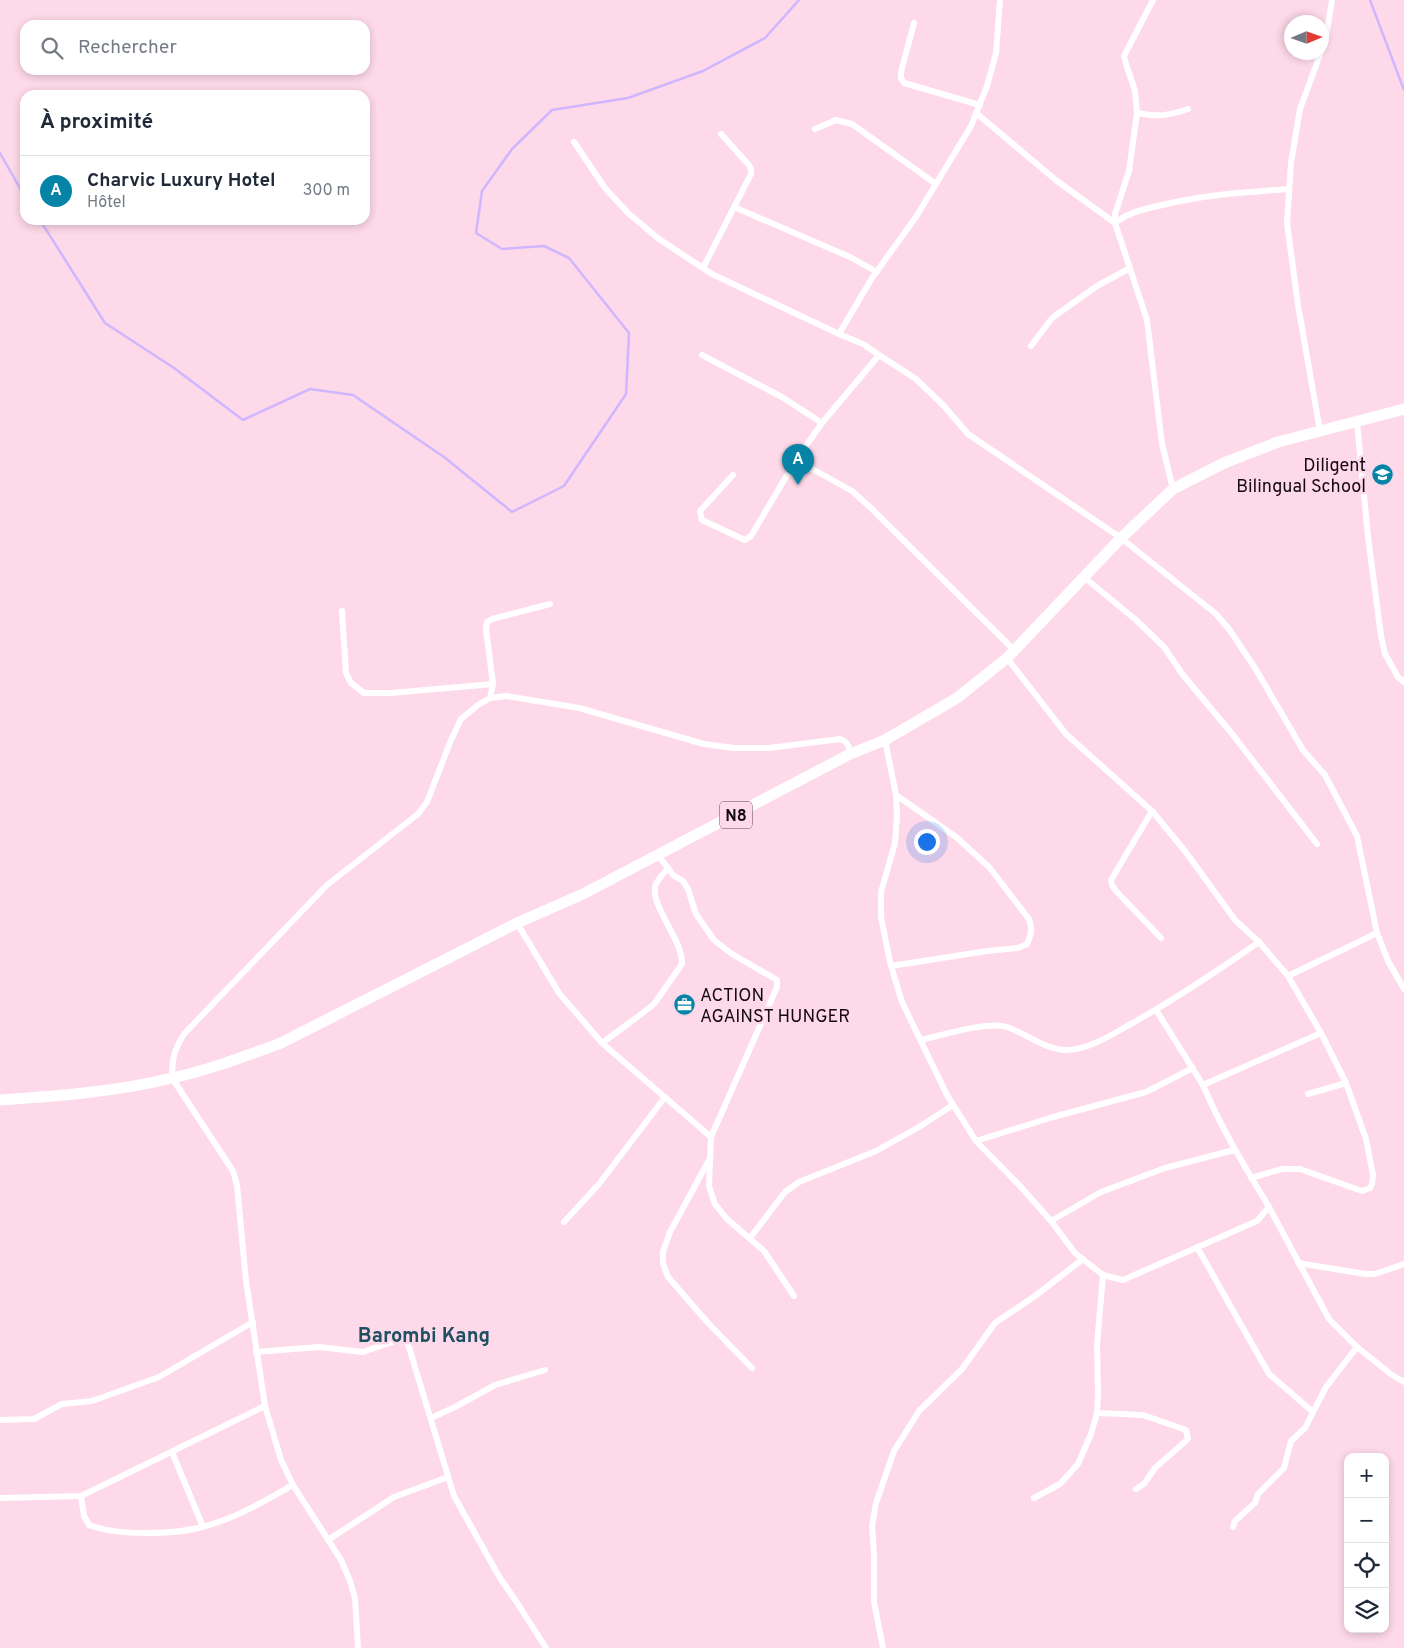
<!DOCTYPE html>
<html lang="fr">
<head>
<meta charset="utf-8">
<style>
	body { margin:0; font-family:Overpass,sans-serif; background:#f2f2f3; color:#1f2937 }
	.controls { position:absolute; right:15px; bottom:15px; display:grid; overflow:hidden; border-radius:10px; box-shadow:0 2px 8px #0003 }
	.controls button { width:45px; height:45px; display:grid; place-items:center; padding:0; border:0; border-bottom:1px solid #e0e1e3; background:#fff; color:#1f2937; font:25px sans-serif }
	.compass { position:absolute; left:1284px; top:15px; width:45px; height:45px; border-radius:50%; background:#fff; box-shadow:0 2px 8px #0003; rotate:88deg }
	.you { position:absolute; left:926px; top:841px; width:18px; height:18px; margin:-12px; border:4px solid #fff; border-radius:50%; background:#1a73e8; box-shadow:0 0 0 8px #1a73e833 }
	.badge { display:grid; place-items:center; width:32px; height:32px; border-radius:50%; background:#0684a8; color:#fff; font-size:16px; font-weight:700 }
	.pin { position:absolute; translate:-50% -41px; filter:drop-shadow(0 1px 2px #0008) }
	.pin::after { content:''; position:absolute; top:26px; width:18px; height:15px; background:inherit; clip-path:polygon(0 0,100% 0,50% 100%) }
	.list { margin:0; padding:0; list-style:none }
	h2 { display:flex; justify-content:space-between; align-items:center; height:65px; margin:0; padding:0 20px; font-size:21px }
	h2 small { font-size:16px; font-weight:400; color:#747a83 }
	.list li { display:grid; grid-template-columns:32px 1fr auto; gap:15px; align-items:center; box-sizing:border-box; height:70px; padding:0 20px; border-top:1px solid #e0e1e3 }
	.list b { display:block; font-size:19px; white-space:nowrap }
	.list p { margin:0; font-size:16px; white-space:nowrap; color:#747a83 }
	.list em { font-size:16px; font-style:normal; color:#747a83 }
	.icon { flex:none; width:28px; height:28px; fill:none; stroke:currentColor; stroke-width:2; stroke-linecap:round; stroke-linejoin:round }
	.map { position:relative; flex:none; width:1404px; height:1648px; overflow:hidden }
	.search { position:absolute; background:#fff; box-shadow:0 2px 8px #0003; left:20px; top:20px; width:350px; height:55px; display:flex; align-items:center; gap:12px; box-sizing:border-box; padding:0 18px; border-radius:15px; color:#747a83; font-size:19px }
	.panel { position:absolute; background:#fff; box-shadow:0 2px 8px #0003; left:20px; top:90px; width:350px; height:135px; border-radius:15px }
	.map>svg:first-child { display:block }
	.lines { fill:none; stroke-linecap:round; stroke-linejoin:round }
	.stream { stroke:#d0b6fe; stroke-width:2.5 }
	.minor { stroke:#fff; stroke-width:6 }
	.trunk { stroke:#fff; stroke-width:11 }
	.labels { text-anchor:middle; stroke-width:5; stroke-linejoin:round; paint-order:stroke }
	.shield { fill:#fed9e9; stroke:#5a4750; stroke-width:1 }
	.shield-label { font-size:16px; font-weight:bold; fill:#14090e }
	.poi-label { font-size:18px; fill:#14090e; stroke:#fed9e9; text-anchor:end }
	.quarter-label { font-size:20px; font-weight:bold; fill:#1f5062; stroke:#fed9e9 }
</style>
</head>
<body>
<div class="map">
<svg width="1404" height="1648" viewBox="0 0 1404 1648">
	<rect width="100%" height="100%" fill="#fed9e9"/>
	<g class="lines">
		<g class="stream">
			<polyline points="1370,0 1404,90"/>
			<polyline points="0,153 25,197"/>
			<polyline points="40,220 105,323 174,368 243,420 310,389 353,395 444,457 512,512 564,486 626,394 629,333 569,258 544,246 502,249 476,233 482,191 512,149 552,110 628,98 703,71 765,38 799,0"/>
		</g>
		<g class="minor">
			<polyline points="1153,0 1124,56 1127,67 1135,91 1137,113 1129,171 1115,214 1115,223 1147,320 1162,444 1173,489"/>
			<polyline points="914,23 901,72 901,78 904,83 980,105"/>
			<polyline points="1322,50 1327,31 1332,0"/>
			<path d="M 976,113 L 1057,181 L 1115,223 C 1127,213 1143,209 1158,206 C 1201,195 1245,192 1289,189"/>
			<path d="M 1137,113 C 1157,117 1168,116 1188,109"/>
			<polyline points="815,129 836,120 852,124 936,184"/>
			<polyline points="574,142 605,188 628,213 659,239 712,274 839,334"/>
			<polyline points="734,207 850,257 877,272"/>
			<polyline points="703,268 751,174 751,169 749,165 721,134"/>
			<polyline points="1031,346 1052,318 1097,286 1130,268"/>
			<polyline points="702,355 782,397 822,423"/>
			<polyline points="879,355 863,344 839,334 872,278 916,217 971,126 987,86 996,53 1000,0"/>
			<polyline points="1357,422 1368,537 1381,636 1385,654 1398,677 1404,682"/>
			<polyline points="1320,431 1298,305 1287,223 1291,163 1300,109 1321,52"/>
			<polyline points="796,460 852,491 871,508 1014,650"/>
			<polyline points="733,475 700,511 702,520 745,540 751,536 796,460 822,423 879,355 916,379 944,406 968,434 1121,538 1216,614 1229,629 1255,668 1303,750 1325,775 1357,836 1377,933 1388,961 1404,989"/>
			<polyline points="1084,577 1136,620 1164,647 1183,675 1233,735 1317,844"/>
			<polyline points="342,611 346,673 351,683 364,693 391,693 493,684"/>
			<polyline points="1007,658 1066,734 1152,811 1185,851 1235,920 1259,942 1288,976 1321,1033 1346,1083 1366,1139 1373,1175 1372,1184 1370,1188 1362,1191 1300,1169 1282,1169 1251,1178"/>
			<polyline points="490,698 493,684 486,629 487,622 492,619 550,604"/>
			<path d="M 885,740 L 896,795 L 897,816 L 895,843 L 881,892 L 881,917 L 890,962 L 902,1002 L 947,1095 L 976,1141 L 1021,1187 L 1051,1221 L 1075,1253 L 1103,1275 L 1123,1280 L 1257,1221 L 1269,1207 C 1245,1167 1221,1128 1203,1085 L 1321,1033"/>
			<polyline points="1152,811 1111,880 1112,885 1116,891 1161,938"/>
			<polyline points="658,855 673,875 683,881 688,889 696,914 714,940 732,954 777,980 777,987 711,1137"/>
			<polyline points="517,923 559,993 602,1043 711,1137 709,1186 715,1204 726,1218 764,1251 794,1296"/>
			<path d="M 891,966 L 987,951 L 1018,948 L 1027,944 C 1031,935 1033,929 1029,919 L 989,867 L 956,837 L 896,795"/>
			<polyline points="1288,976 1377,933"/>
			<polyline points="1156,1010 1203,1085"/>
			<path d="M 921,1040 C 943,1035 987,1021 1007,1027 C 1027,1034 1042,1048 1063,1050 C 1086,1051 1108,1037 1127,1026 C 1173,1001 1216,972 1259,942"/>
			<path d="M 602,1043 L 636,1018 L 654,1004 L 682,964 C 683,939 648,904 656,884 C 659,878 664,873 668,868"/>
			<polyline points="1308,1094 1346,1083"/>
			<polyline points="976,1141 1053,1117 1146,1092 1193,1068"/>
			<polyline points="709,1160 670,1232 663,1252 663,1264 668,1277 709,1324 752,1368"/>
			<polyline points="1269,1207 1329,1319 1357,1347 1392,1375 1404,1382"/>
			<polyline points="1051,1221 1101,1192 1165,1168 1234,1150"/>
			<polyline points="564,1222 599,1184 665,1097"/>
			<polyline points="750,1238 785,1192 799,1182 876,1151 919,1127 953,1105"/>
			<polyline points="1197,1247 1269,1374 1313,1412"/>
			<polyline points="1298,1263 1365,1274 1375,1274 1404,1264"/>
			<polyline points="256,1352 319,1347 363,1352 395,1341 403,1340 408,1344 454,1496 500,1578 516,1601 546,1648"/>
			<polyline points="1097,1413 1143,1415 1186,1430 1188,1439 1155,1468 1144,1484 1136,1489"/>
			<polyline points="431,1418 455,1407 495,1385 545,1370"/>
			<polyline points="0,1420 34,1419 62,1404 92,1401 159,1377 253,1322"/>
			<polyline points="172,1452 203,1527"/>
			<path d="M 81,1496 L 84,1516 L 89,1525 C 107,1532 126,1533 145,1533 C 165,1533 184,1532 202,1527 C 235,1519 264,1501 293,1485"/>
			<polyline points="0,1498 81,1496 265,1406"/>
			<polyline points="1034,1498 1060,1484 1078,1464 1091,1434 1097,1413 1098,1393 1097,1345 1103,1275"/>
			<polyline points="1233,1527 1235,1521 1255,1503 1258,1494 1284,1468 1291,1441 1305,1428 1326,1387 1357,1347"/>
			<polyline points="328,1540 394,1497 448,1477"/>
			<path d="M 358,1648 L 355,1598 L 350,1581 L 341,1560 L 293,1485 L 281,1460 L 265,1406 L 246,1281 L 237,1185 L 233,1171 L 172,1078 C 172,1059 174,1050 184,1034 L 327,885 L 418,814 L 427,802 L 451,740 L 461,719 L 478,705 L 490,698 L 507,696 L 579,708 L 704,744 L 734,748 L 769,748 L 840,739 C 848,742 849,746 850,754"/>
			<polyline points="883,1648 874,1602 874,1554 872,1526 876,1503 894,1451 919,1411 962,1369 995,1323 1035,1296 1083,1259"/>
		</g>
		<path class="trunk" d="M 0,1100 C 58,1096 115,1092 172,1078 C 209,1070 246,1056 281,1043 L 517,923 L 583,894 L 850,754 L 885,740 L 957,698 L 1007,658 L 1121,538 L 1173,489 L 1224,463 L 1278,442 L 1404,409"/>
	</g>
	<defs>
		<symbol id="school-disc" viewBox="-11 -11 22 22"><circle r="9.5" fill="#0684a8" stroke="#fed9e9"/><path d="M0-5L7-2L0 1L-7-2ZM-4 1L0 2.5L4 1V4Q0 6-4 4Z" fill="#fff"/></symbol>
		<symbol id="office-disc" viewBox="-11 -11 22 22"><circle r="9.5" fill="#0684a8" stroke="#fed9e9"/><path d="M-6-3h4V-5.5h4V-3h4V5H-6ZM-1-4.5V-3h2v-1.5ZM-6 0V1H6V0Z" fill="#fff"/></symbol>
	</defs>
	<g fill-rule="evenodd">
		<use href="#school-disc" x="1370" y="462" width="25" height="25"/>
		<use href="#office-disc" x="672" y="992" width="25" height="25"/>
	</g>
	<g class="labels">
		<rect class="shield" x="720" y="801.5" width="32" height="27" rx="4"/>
		<g class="shield-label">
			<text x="736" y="821">N8</text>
		</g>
		<g class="poi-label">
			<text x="1366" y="471">Diligent<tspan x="1366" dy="21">Bilingual School</tspan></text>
			<text x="700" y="1001" text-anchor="start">ACTION<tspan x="700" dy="21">AGAINST HUNGER</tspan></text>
		</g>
		<g class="quarter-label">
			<text x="424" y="1342">Barombi Kang</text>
		</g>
	</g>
</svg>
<div class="controls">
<button>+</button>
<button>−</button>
<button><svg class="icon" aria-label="locate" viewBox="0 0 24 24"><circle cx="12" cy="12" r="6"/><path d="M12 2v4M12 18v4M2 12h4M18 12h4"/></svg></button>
<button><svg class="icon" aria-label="layers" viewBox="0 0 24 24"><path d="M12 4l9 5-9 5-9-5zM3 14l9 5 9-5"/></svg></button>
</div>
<svg class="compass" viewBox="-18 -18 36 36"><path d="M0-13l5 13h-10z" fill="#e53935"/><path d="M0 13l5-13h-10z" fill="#747a83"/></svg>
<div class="you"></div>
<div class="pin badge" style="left:798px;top:485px">A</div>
<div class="search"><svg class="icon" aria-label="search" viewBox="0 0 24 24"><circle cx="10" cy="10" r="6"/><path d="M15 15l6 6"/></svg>Rechercher</div>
<section class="panel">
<h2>À proximité<small></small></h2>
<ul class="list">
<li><span class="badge">A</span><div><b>Charvic Luxury Hotel</b><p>Hôtel</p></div><em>300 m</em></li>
</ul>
</section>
</div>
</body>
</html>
